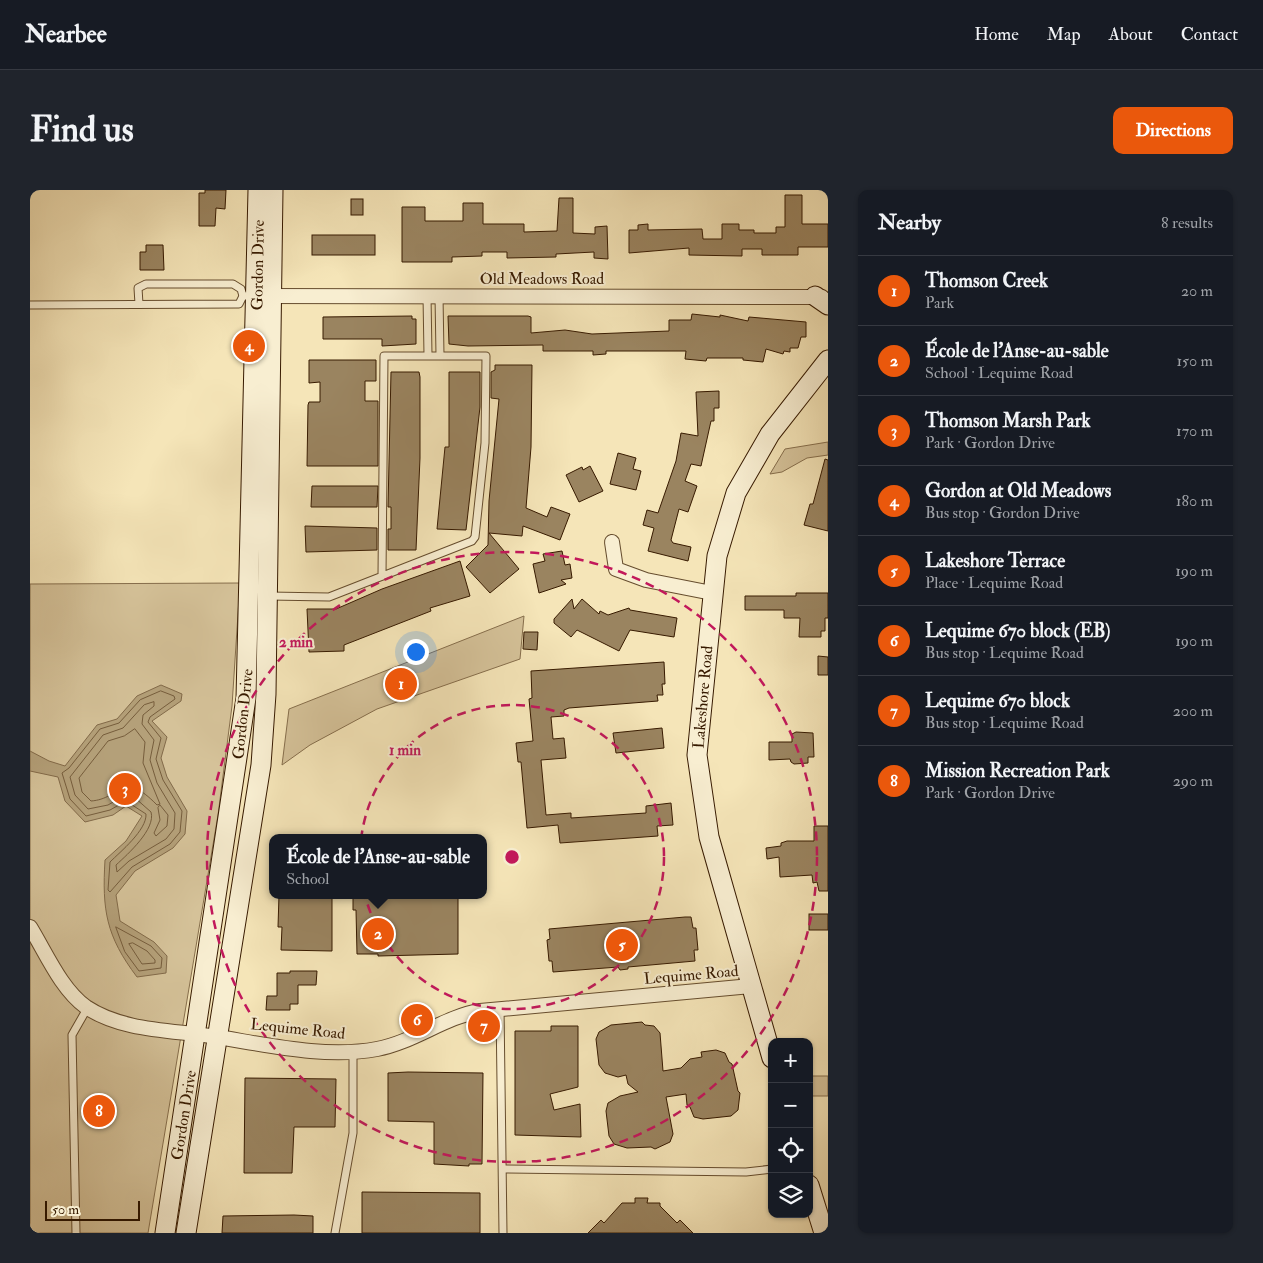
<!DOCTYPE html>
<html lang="en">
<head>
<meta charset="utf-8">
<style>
	body { margin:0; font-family:"IM FELL Double Pica",serif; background:#20242c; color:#f1f3f6 }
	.controls { position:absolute; right:15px; bottom:15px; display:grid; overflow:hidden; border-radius:10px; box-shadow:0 1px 4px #0004 }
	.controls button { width:45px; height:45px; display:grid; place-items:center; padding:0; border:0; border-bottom:1px solid #363941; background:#171b24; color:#f1f3f6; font:25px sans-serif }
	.scale { position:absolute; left:15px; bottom:12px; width:95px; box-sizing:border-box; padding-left:5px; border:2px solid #371a00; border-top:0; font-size:14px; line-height:18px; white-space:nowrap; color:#371a00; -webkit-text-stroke:4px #f8eed1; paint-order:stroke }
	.you { position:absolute; left:385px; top:461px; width:18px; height:18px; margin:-12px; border:4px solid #fff; border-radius:50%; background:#1a73e8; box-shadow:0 0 0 8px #1a73e833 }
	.badge { display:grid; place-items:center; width:32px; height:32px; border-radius:50%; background:#ea580c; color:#fff; font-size:16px; font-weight:700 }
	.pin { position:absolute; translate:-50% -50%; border:2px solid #fff; box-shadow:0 1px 5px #0006 }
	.popup { position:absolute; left:239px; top:644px; width:218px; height:65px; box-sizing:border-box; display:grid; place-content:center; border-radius:10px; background:#171b24; filter:drop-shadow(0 1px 4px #0005); font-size:16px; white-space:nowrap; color:#9ea1a6 }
	.popup b { font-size:19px; color:#f1f3f6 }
	.popup::after { content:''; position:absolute; left:50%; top:100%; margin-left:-10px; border:10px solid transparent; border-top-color:#171b24 }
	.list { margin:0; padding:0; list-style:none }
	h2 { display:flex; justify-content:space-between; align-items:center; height:65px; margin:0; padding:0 20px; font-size:21px }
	h2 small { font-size:16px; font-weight:400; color:#9ea1a6 }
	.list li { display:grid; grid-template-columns:32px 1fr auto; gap:15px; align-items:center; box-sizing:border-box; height:70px; padding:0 20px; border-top:1px solid #363941 }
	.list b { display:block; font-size:19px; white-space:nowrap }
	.list p { margin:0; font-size:16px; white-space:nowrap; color:#9ea1a6 }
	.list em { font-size:16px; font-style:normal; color:#9ea1a6 }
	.icon { flex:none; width:28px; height:28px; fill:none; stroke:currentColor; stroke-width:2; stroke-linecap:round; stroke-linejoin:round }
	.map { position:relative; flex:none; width:798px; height:1043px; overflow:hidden; border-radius:10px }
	header { display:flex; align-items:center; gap:30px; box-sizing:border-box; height:70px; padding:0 25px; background:#171b24; border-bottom:1px solid #363941 }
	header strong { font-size:24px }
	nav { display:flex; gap:28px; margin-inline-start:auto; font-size:18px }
	.intro { display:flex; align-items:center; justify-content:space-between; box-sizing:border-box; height:120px; padding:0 30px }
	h1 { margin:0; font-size:35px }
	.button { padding:12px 22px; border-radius:10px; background:#ea580c; color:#fff; font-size:18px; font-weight:700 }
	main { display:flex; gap:30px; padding:0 30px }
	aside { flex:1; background:#171b24; border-radius:10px; box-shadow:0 1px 4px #0004 }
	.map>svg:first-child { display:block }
	.green { fill:#d5c299; stroke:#866e4c }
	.water { fill:#b4a079; stroke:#826a49 }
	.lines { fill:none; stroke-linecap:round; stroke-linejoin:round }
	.shore { stroke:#765d3c; stroke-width:1 }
	.building { fill:#9a8460; stroke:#371a00 }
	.lane-casing { stroke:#664d2e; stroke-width:9 }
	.street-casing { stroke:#664d2e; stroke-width:16 }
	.secondary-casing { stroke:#371a00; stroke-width:21 }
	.lane { stroke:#f8eed1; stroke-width:7 }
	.street { stroke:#f8eed1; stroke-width:14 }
	.secondary { stroke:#f8eed1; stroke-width:19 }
	.ring { fill:none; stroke:#c2185b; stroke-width:2.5; stroke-dasharray:9 6 }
	.labels { text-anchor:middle; stroke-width:4; stroke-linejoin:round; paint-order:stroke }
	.street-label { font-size:16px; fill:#371a00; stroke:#f8eed1 }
	.centre { fill:#c2185b; stroke:#f8eed1; stroke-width:2.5 }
	.ring-label { font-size:15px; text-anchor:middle; font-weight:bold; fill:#c2185b; stroke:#f8eed1; stroke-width:4; stroke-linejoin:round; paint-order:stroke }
</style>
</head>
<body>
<header>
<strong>Nearbee</strong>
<nav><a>Home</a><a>Map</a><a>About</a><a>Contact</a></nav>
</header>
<div class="intro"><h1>Find us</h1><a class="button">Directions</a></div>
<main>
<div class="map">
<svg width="798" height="1043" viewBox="0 0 798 1043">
	<rect width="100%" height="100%" fill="#f5e5b8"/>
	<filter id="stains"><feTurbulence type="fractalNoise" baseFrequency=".004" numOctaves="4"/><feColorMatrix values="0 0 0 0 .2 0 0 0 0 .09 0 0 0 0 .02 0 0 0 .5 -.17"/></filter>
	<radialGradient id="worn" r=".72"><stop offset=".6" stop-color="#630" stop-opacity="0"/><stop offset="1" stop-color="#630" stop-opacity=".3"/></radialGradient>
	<g class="green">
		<polygon points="798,252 798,265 777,268 752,282 740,284 755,259"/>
		<polygon points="210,393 202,516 188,625 118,1043 0,1043 0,394"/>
		<polygon points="494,426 490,469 347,519 280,555 252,575 259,519"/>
		<rect x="779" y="886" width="19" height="20"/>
	</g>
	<path class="water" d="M 131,495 L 152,504 L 151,511 L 122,531 L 137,547 L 131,568 L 137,587 L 157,621 L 155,644 L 143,658 L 105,681 L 86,705 L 90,731 L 124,752 L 137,766 L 136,783 L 107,787 C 76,746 72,720 75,670 L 96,651 L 112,626 L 96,616 L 83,625 L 55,632 L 35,611 L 28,587 L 0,581 L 0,561 L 19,571 L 35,576 L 67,535 L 87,529 L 107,506 Z"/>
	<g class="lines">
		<g class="shore">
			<path d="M 131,501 L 144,506 L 145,509 L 120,527 L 118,532 L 131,548 L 126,569 L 133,590 L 152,621 L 150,642 L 140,654 L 102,677 L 80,702 L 78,700 L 80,672 C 90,662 117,640 116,624 L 96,611 L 80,620 L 56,626 L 40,609 L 32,583 L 39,578 L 70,539 L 89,533 L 110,510 Z"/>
			<path d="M 124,512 L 124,516 L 113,525 L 112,534 L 124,550 L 120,570 L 127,593 L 145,623 L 144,639 L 136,649 L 99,671 L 87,682 L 86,675 C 98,664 126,639 121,622 L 104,607 L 97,604 L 78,615 L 58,619 L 45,605 L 40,587 L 73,545 L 93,538 L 114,515 Z"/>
			<path d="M 105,539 L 115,552 L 113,573 L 130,614 L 127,615 C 92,579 91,609 61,611 L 52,602 L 49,588 L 78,551 L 94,546 Z"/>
			<polygon points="130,615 138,625 137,636 126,646 124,643 130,630 128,618"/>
			<polygon points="86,737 121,756 132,768 131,778 109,781 95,762"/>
			<polygon points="103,753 117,761 125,770 125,773 112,774 99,754"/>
		</g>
	</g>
	<g class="building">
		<polygon points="175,0 196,0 195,19 186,18 185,36 169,36 169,3 175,3"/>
		<polygon points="755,5 772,5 772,34 798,34 798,57 768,57 768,65 732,65 732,59 712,59 712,66 659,65 659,58 599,63 599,40 608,40 608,35 618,34 618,40 672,39 673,49 692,49 692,34 709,34 709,40 724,40 724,43 746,43 746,37 755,37"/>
		<polygon points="529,8 543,8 543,43 565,44 565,37 577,36 578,69 564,68 564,62 526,64 526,67 477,68 477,62 452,62 452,66 422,67 422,72 372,72 372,17 395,17 395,31 433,31 433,13 453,13 453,34 494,34 494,42 527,41"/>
		<rect x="321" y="9" width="12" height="16"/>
		<rect x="282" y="45" width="63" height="20"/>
		<polygon points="116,55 133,55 134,80 110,80 110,62 116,62"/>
		<polygon points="662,124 690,127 690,125 718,131 719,127 776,132 776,147 771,147 768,158 760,158 760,162 754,161 753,164 736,159 733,172 713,170 713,168 677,168 676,171 655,169 656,161 576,161 576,164 563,165 563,161 513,161 513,155 438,156 419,154 418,126 498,126 501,127 501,143 535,140 562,144 639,141 639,130 661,130"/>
		<polygon points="382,126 382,129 386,129 386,154 352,156 352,149 293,149 293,127"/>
		<polygon points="279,170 346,170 346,191 335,191 335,211 348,211 348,276 277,276 278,215 279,212 290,212 290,192 279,193"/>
		<polygon points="465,175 502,175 501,257 496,318 517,327 521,317 540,324 530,350 493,336 492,346 459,343 489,379 460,403 436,377 458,355 459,311 469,209 461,208 461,182 465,180"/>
		<polygon points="361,182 389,182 390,187 390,268 386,360 358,360 358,339 361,339 361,317 358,317"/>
		<polygon points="419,182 450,182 450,217 436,340 407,339 415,257 419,257"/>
		<polygon points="689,201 689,218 684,218 684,231 681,231 671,276 661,274 655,291 667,296 658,322 649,319 641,350 643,353 661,357 658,371 618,361 624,338 613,335 617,320 628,323 646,271 651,243 668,246 666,202"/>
		<polygon points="588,263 606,268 603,279 611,281 606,300 580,294"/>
		<polygon points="795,269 798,270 798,341 774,335 780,314 783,314"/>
		<polygon points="560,276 573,301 549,312 536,285 552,277 553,280"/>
		<polygon points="282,296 348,296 347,317 281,317"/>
		<polygon points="275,336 347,338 347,360 276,362"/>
		<polygon points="532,361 535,375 540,374 542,388 531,390 536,394 509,403 503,374 515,371 513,364"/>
		<polygon points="430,371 440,406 400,418 401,421 314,455 314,461 279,462 277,419 306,419 352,399"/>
		<polygon points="766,403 798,403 798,428 795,428 795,441 791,441 791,447 769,447 770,428 754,428 754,420 715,420 715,406 766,406"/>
		<polygon points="542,409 544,419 552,409 569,424 570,421 578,425 599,418 600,420 647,428 644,447 600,440 589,461 547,440 541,447 524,433 524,429"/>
		<polygon points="494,442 508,442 507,460 493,459"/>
		<polygon points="788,466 798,467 798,485 788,485"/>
		<polygon points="634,472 635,494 632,494 633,505 627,505 628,511 539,518 534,520 534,526 521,527 523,549 534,548 536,568 511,570 516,625 541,623 541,628 616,623 616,616 641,613 643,635 627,636 628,646 530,653 528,635 497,638 491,572 488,572 486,553 503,551 499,509 502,508 501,481"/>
		<polygon points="632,538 634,558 586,563 583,543"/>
		<polygon points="766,542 783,543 784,567 778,567 778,573 764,574 761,572 760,569 739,570 739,552 762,552 762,544"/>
		<polygon points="784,636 798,636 798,701 789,701 787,692 783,693 782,685 750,687 749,667 737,669 736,658 751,656 751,653 757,651 784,651"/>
		<polygon points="249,705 302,705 302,761 251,760 252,737 248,737"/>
		<polygon points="348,705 428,707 428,764 348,766 348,764 327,764 326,720 323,720 323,707"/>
		<rect x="779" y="724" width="19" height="16"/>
		<polygon points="655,727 661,727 663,738 666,738 668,760 664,760 665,771 598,777 598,779 590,780 588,777 523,782 522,771 519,771 517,750 520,749 519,739"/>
		<polygon points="260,781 287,781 286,795 268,795 268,814 260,814 260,820 236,820 237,806 247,806 247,783 260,783"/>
		<polygon points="612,832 615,835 624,836 630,843 633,881 651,878 660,869 672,867 671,862 686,860 695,863 699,872 702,874 708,901 710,903 708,920 701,926 673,929 664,927 660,917 657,915 656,904 636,907 643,944 640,952 625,959 621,957 597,958 584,954 579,946 576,921 578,913 590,906 608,902 598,894 596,885 588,887 575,883 569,875 566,849 569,842 581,835"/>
		<polygon points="521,836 548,836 548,897 520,904 524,920 550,914 551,947 485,945 485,841 521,841"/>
		<polygon points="378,882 453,883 452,974 439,974 439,976 404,974 404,932 358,931 358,883"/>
		<polygon points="215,888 306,889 305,937 264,937 262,983 214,983"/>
		<polygon points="332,1002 450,1003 450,1043 332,1043"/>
		<polygon points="605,1008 618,1008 617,1013 630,1013 630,1016 647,1033 650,1030 663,1043 558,1043 571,1030 574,1033 592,1013 605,1013"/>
		<polygon points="264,1025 283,1026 283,1043 192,1043 193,1026"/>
	</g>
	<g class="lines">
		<defs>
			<g id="lane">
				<polyline points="397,106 398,165"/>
				<polyline points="409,106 410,165"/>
				<polyline points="109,114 108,98 116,94 203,94 211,99 213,106"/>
				<polyline points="0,115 209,114 213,106 224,106"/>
				<polyline points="239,406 299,407 442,351 445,347 455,253 456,166 354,166 352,386"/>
				<polyline points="470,818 473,1043"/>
				<polyline points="473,979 716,982 742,979"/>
				<polyline points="46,1043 42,845 58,817"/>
				<polyline points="305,1043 323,943 323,862"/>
			</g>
			<g id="street">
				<polyline points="234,106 792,107"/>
				<polyline points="582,352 586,379 616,390 682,403"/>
				<path d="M 0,737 C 16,763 31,799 56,817 C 92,841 140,840 181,846 C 234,854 294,869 347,859 C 384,852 414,827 450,821 L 721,796"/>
			</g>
			<g id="secondary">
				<polyline points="785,106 798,115"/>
				<polyline points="742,868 679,647 667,565 687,366 706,303 740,244 798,170"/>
				<polyline points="779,995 794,1043"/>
				<polyline points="135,1043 216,508 228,0"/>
				<polyline points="156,1043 231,575 236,504 243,0"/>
			</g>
		</defs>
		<use href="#lane" class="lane-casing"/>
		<use href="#street" class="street-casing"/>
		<use href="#secondary" class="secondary-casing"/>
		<use href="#lane" class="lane"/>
		<use href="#street" class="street"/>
		<use href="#secondary" class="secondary"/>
	</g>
	<g class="ring">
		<circle cx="482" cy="667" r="152"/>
		<circle cx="482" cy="667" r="305"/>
	</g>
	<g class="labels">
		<g class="street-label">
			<text transform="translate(227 75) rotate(-89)" y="6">Gordon Drive</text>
			<text x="512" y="94">Old Meadows Road</text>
			<text transform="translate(672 507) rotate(-85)" y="6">Lakeshore Road</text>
			<text transform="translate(212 524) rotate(-84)" y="6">Gordon Drive</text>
			<text transform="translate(661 784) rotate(-5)" y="6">Lequime Road</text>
			<text transform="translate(268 838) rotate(6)" y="6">Lequime Road</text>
			<text transform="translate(153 925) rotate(-81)" y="6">Gordon Drive</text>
		</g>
	</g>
	<circle cx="482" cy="667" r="8" class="centre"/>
	<g class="ring-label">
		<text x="266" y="457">2 min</text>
		<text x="375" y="565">1 min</text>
	</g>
	<rect width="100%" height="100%" filter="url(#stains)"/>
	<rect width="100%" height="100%" fill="url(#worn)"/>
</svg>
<div class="controls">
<button>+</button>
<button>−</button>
<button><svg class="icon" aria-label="locate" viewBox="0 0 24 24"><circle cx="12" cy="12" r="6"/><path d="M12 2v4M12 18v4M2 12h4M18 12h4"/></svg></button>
<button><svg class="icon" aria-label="layers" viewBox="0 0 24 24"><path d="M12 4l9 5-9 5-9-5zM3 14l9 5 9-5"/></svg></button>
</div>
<div class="scale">50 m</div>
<div class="you"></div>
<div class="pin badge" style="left:371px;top:494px">1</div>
<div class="pin badge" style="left:348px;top:744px">2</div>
<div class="popup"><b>École de l'Anse-au-sable</b>School</div>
<div class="pin badge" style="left:95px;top:599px">3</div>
<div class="pin badge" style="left:219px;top:156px">4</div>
<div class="pin badge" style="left:592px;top:755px">5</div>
<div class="pin badge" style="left:387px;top:830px">6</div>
<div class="pin badge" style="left:454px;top:836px">7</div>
<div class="pin badge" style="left:69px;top:921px">8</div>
</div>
<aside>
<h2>Nearby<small>8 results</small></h2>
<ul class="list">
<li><span class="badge">1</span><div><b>Thomson Creek</b><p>Park</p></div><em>20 m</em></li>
<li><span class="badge">2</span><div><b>École de l'Anse-au-sable</b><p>School · Lequime Road</p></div><em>150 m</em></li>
<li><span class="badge">3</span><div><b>Thomson Marsh Park</b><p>Park · Gordon Drive</p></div><em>170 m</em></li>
<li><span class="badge">4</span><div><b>Gordon at Old Meadows</b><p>Bus stop · Gordon Drive</p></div><em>180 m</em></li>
<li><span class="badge">5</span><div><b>Lakeshore Terrace</b><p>Place · Lequime Road</p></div><em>190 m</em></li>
<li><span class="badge">6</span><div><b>Lequime 670 block (EB)</b><p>Bus stop · Lequime Road</p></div><em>190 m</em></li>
<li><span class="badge">7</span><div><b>Lequime 670 block</b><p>Bus stop · Lequime Road</p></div><em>200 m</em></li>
<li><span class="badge">8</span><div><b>Mission Recreation Park</b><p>Park · Gordon Drive</p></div><em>290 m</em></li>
</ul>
</aside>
</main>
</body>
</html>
